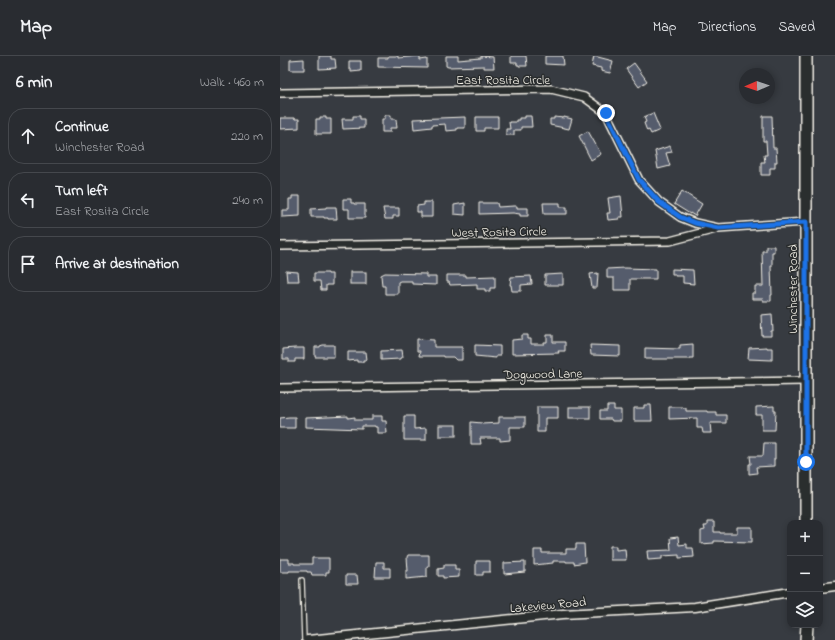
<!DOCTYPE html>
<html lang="en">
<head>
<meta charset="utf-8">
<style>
	body { margin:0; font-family:"Indie Flower",sans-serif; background:#35383d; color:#f1f3f6 }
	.controls { position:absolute; right:12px; bottom:12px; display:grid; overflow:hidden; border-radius:8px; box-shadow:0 2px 6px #0003 }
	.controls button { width:36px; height:36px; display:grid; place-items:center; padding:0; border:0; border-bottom:1px solid #45484d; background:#292c31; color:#f1f3f6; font:20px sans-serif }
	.compass { position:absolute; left:459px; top:12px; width:36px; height:36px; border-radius:50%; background:#292c31; box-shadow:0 2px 6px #0003; rotate:268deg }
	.stop { position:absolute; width:12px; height:12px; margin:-9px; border:3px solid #1a73e8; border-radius:50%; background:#fff }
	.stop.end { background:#1a73e8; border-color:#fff; box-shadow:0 1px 4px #0008 }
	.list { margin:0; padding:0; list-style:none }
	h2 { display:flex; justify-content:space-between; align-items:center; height:52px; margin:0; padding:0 16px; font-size:17px }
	h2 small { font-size:13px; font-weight:400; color:#a5a7ab }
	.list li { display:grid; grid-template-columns:26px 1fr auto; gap:12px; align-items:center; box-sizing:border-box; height:56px; margin:0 8px 8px; padding:0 8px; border:1px solid #45484d; border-radius:16px }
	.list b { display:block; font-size:15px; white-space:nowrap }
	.list p { margin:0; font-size:13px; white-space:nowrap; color:#a5a7ab }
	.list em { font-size:13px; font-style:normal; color:#a5a7ab }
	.icon { flex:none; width:22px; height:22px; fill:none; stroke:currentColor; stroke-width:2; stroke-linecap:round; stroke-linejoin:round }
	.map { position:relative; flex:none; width:555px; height:584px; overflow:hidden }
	header { display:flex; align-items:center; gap:24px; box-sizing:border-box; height:56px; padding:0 20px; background:#292c31; border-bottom:1px solid #45484d }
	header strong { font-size:19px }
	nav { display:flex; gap:22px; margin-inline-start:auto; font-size:14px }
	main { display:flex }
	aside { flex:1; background:#292c31 }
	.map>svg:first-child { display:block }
	.building { fill:#545b6c; stroke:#f4f1e8 }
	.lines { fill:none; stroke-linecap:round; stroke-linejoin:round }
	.service-casing { stroke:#f4f1e8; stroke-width:6 }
	.minor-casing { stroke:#f4f1e8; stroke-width:10 }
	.tertiary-casing { stroke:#f4f1e8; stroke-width:11 }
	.primary-casing { stroke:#f4f1e8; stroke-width:14 }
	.service { stroke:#2a2d2e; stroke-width:3.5 }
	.minor { stroke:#2a2d2e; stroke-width:7 }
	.tertiary { stroke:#2a2d2e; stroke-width:8 }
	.primary { stroke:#2a2d2e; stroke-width:11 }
	.route { stroke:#1a73e8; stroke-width:5 }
	.labels { text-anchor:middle; stroke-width:3; stroke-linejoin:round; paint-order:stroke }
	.street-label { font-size:13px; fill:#f4f1e8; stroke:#2a2d2e }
</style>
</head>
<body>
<header>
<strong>Map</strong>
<nav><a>Map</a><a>Directions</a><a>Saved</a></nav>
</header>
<main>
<aside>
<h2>6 min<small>Walk · 460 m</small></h2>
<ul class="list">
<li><svg class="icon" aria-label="ahead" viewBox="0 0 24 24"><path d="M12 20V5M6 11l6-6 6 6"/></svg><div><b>Continue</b><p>Winchester Road</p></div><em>220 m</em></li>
<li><svg class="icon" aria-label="left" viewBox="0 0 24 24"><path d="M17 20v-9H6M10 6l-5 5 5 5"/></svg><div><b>Turn left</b><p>East Rosita Circle</p></div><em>240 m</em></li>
<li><svg class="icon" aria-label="arrive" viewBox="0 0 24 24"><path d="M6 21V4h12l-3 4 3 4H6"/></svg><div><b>Arrive at destination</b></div></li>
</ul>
</aside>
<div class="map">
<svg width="555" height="584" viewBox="0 0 555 584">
	<rect width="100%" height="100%" fill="#373b41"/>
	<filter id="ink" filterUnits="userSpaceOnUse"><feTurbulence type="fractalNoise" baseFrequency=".025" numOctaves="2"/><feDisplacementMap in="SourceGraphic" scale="8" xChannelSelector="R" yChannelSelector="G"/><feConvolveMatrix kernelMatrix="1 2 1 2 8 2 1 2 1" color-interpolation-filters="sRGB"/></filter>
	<g filter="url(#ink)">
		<g class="building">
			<polygon points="39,0 51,0 51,3 55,3 56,12 39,13"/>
			<polygon points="108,0 118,0 118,2 140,0 140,4 147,3 147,12 98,11 98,2 108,2"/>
			<polygon points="166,0 178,0 178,4 201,2 201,0 213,1 214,12 204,12 204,10 168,11 166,10"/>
			<polygon points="231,0 246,0 247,10 239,10 239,9 237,9 237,7 231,7"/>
			<polygon points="265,0 283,0 284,9 265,8"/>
			<polygon points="314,0 333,5 330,17 321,15 321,12 312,10"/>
			<polygon points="24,3 24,14 10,14 10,4"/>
			<polygon points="69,5 81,5 81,15 71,16 71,13 69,13"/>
			<polygon points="354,7 367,25 359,31 346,13"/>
			<polygon points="373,57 380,74 371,78 369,74 367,75 364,67 366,66 364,61"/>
			<polygon points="105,59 111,59 111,63 116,63 117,72 110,72 110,76 102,76 102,63 105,63"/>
			<polygon points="73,60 80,60 80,63 84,63 84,72 63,73 62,63 73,63"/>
			<polygon points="245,60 251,60 252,71 241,71 241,74 234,74 234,79 226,79 226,73 230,73 229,66 236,66 236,64 239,64 239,62 245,62"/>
			<polygon points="483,60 492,60 493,92 496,92 497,106 495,106 495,112 490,112 490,119 481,119 481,106 485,106 484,99 487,99 486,85 483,85"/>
			<polygon points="40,61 46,61 46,63 51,63 51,78 36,78 36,63 40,63"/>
			<polygon points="185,61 185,72 177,72 177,74 166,75 165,68 152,69 152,71 134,73 133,63"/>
			<polygon points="196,61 218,61 218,72 204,72 204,75 196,75"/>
			<polygon points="274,61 284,62 284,61 292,63 289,73 270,69 270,63 274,63"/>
			<polygon points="0,62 15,62 15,63 19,63 19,72 0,73"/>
			<polygon points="308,75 321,98 311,104 299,80"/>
			<polygon points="390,90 392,96 386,97 390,110 378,113 375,95"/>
			<polygon points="402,135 422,148 415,160 410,157 410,158 394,148"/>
			<polygon points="12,140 20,140 20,160 2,161 2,154 9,154 9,143 12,143"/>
			<polygon points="341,140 343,161 339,161 339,163 328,164 327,157 330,157 328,142"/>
			<polygon points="63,143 71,143 71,147 74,147 74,148 85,148 85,162 69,162 69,153 63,153"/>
			<polygon points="144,146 152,146 152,161 141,161 141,156 137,156 137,150 144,149"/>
			<polygon points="185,147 185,159 174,158 174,149"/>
			<polygon points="199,147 217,147 218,151 234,150 237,150 237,152 248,152 248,160 240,160 240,158 233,157 199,158"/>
			<polygon points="263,147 280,147 280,151 287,151 287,158 264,158"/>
			<polygon points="46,151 56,151 57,163 48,163 48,162 44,162 44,161 31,161 31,153 46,152"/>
			<polygon points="103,152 119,152 119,160 113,160 113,163 105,163"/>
			<polygon points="486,190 494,190 494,196 492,196 492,210 491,210 492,239 491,239 491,245 483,245 483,243 472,243 472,237 475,237 475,230 483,230 482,195 486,195"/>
			<polygon points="345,212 376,213 376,223 350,223 350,234 334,234 334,222 327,222 327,213"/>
			<polygon points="392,213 413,214 414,228 403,227 403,220 395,220 395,218 392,218"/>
			<polygon points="6,215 18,216 19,225 7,225"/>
			<rect x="70" y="216" width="16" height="12"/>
			<polygon points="34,217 48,217 48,218 52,218 52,229 46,229 46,234 41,234 40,225 34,225"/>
			<polygon points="105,217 146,218 146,221 156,221 156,229 132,228 132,225 120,225 118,226 118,238 105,238 105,230 102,230 101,219"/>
			<polygon points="318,217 317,232 312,232 310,218"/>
			<polygon points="283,218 283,229 265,229 265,219"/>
			<polygon points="167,219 186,219 186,221 215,220 215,232 210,232 210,235 205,235 205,233 197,233 197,228 170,229 169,226 167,226"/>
			<polygon points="251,220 252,228 241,229 241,235 232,235 231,229 230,229 231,221"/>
			<polygon points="492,258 493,275 491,275 491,280 482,280 481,259"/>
			<polygon points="242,279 248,279 248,283 251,283 251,288 264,288 264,286 267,286 267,279 273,279 273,286 285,286 285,295 278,295 279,297 232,298 232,284 242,283"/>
			<polygon points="137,283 154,284 154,291 182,291 182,304 176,304 173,301 164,301 164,300 139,300 140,295 137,295"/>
			<polygon points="413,288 413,302 410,302 410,303 365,303 365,292 400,293 400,289"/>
			<polygon points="43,289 54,289 54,301 35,301 35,291 40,291 40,290"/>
			<polygon points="195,289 220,290 220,300 216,300 216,302 195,300"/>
			<polygon points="310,289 340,290 340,300 311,299"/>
			<polygon points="487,291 487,292 492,292 492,304 468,303 469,292"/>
			<polygon points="15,292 24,292 24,303 15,303 15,306 9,306 9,303 3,303 3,293"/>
			<polygon points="122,294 123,301 120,302 120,303 101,304 101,295"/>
			<polygon points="68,296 86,296 87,304 83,304 83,306 77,306 77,304 68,305"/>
			<polygon points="364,349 371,349 372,365 354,365 354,352 364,352"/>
			<polygon points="327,350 334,350 334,354 341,354 341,365 332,365 331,363 320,363 320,355 327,355"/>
			<polygon points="494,350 494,355 496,355 495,374 482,374 482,359 476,359 476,351"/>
			<polygon points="257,351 278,351 278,362 265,362 265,376 257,376"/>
			<rect x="289" y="351" width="21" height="11"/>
			<polygon points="389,351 403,351 403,352 406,352 406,355 427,355 427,356 436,356 436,359 446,359 446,367 430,367 431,377 423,377 422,372 417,372 417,362 389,363"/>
			<polygon points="68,360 68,362 75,361 75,364 92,364 92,360 102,360 102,365 106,365 107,377 97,377 97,371 95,371 95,370 82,370 82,373 26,371 26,362"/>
			<polygon points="124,360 134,360 134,373 146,372 146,384 124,384"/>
			<polygon points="9,361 15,361 15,372 0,372 0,362"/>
			<polygon points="219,361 245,361 245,371 230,371 230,384 220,385 220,382 200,382 201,388 191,388 191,366 202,367 202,368 219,367"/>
			<rect x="159" y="369" width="17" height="11"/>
			<polygon points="484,387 495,387 495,403 494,403 494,410 476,411 477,417 469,418 469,408 471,408 470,400 483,400"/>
			<polygon points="427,466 434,466 434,476 440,476 440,477 457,477 457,471 472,471 472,486 434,485 434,487 421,488 421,475 425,474 424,470 427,470"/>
			<polygon points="398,481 399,489 407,488 407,492 413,492 414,501 399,502 399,499 382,500 382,503 368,504 367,495 391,494 390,482"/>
			<polygon points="296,488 304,488 305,506 294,508 294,506 286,506 286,505 273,505 273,507 254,509 254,494 262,494 262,497 286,497 286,493 296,493"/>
			<polygon points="330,490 336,490 336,494 345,493 346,504 330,504"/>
			<polygon points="128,499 149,499 149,511 147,511 147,521 126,523 126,515 128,515 127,501"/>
			<polygon points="32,502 49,502 49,516 46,516 46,519 32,519 31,516 27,516 27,515 9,515 9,516 0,516 0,503 9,503 9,507 14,507 14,508 32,508"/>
			<polygon points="196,505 210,505 210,516 203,516 203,519 196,519"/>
			<polygon points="96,506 104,506 104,512 110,512 110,521 95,521"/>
			<polygon points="245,506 245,516 224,518 224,507"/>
			<polygon points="164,509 175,509 175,514 179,514 179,521 163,522 163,520 158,520 158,513 164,512"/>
			<polygon points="66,519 77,519 78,528 66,528"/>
		</g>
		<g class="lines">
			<defs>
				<polyline id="service" points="22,524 24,584"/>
				<g id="minor">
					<polyline points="0,37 271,33 304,41 326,57 359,124 379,146 400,161 415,167 438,172 526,166"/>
					<polyline points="0,190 390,185 436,173"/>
					<polyline points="0,332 525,325"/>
				</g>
				<g id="tertiary">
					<polyline points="540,532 555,530"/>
					<polyline points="28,584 283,558 415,551 510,536"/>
				</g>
				<g id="primary">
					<polyline points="526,0 526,467"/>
					<polyline points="526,584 527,569"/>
				</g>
			</defs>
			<use href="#service" class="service-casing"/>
			<use href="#minor" class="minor-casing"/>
			<use href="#tertiary" class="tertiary-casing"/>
			<use href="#primary" class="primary-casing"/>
			<use href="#service" class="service"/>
			<use href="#minor" class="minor"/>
			<use href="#tertiary" class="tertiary"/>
			<use href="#primary" class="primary"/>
		</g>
	</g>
	<g class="lines" filter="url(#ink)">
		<polyline class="route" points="326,57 359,124 379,146 400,161 415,167 438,172 526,166 526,406"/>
	</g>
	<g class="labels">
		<g class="street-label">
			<text x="223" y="28">East Rosita Circle</text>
			<text transform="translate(219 175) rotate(-1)" y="5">West Rosita Circle</text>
			<text transform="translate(512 233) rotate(-90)" y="5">Winchester Road</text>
			<text transform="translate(263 317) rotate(-1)" y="5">Dogwood Lane</text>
			<text transform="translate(268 548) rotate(-5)" y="5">Lakeview Road</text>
		</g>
	</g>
</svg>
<div class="controls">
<button>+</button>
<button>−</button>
<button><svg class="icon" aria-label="layers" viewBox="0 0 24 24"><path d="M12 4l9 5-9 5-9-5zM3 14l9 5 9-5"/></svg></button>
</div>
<svg class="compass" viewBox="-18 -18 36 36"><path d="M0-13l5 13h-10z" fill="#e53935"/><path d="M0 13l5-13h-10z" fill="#a5a7ab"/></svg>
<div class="stop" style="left:526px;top:406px"></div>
<div class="stop end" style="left:326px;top:57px"></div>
</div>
</main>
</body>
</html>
